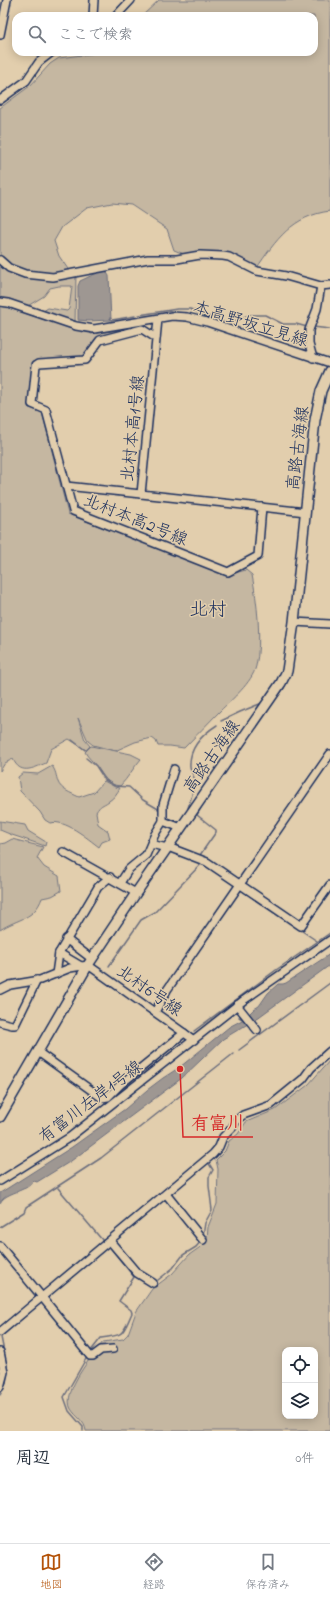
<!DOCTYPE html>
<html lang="ja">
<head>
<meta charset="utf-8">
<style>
	body { margin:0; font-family:"Indie Flower","Klee One",sans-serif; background:#f2f2f3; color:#1f2937 }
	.controls { position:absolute; right:12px; bottom:12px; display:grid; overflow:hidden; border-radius:8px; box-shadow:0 2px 10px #0003 }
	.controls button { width:36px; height:36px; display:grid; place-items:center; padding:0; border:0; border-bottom:1px solid #e0e1e3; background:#fff; color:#1f2937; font:20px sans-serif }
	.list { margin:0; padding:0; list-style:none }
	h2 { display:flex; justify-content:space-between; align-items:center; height:52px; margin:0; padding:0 16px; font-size:17px }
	h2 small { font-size:13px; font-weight:400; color:#747a83 }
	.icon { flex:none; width:22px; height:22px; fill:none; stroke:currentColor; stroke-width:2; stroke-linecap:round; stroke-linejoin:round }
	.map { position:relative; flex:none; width:330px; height:1431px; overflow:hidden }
	.search { position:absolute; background:#fff; box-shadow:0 2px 10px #0003; left:12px; right:12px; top:12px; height:44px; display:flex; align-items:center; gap:10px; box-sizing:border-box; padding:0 14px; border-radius:12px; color:#747a83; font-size:15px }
	.sheet { height:112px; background:#fff }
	nav { display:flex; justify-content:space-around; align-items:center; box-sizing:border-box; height:56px; border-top:1px solid #e0e1e3; background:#fff; font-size:11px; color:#747a83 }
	nav a { display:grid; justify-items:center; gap:2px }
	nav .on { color:#b45309 }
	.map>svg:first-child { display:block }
	.green { fill:#c5b7a1; stroke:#707380; fill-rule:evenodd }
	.water { fill:#9e9792; stroke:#6a6d7d }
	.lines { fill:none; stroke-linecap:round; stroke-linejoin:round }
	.stream { stroke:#6a6d7d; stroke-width:1.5 }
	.minor-casing { stroke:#1b2f5e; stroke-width:10 }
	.major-casing { stroke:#1b2f5e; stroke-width:12 }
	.minor { stroke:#e2cead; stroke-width:7 }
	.major { stroke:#e2cead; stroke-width:9 }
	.labels { text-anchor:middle; stroke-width:3; stroke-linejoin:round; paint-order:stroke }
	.street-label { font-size:17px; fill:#1b2f5e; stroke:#e2cead }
	.quarter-label { font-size:19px; fill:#1b2f5e; stroke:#e2cead }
	.leader { fill:none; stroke:#d62828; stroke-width:1.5 }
	.callout-dot { fill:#d62828; stroke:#e2cead; stroke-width:1.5 }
	.callout-label { font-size:18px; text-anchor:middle; font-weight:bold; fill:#d62828; stroke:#e2cead; stroke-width:3; stroke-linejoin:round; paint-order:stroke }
</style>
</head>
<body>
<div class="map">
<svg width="330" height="1431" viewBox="0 0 330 1431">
	<rect width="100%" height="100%" fill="#e2cead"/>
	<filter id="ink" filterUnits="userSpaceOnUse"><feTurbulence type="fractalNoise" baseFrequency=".025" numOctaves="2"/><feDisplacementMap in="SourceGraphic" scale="8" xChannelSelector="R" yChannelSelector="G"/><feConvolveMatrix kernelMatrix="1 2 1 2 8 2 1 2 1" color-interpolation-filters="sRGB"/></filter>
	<g filter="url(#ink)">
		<g class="green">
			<path d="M 159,0 L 330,0 L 330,211 C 292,216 276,240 256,269 L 233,257 L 189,256 L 174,250 L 167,229 L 131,205 L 112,203 L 87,208 L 62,227 L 54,241 L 59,256 L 70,272 L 62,274 L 26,272 L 0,260 L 0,108 L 30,86 L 50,64 L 59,58 L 105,52 L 314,52 L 314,16 L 142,16 Z"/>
			<polygon points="0,262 25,274 76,273 75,324 51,316 43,311 48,308 67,311 69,309 72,286 59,286 50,288 44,296 26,307 0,299"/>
			<path d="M 0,305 L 70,328 L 89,331 L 91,334 L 142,327 L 98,337 L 85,356 L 81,359 L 33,361 L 29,408 L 42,412 L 68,514 L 227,575 L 246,570 L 252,575 C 257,600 262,642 256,666 C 252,683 232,699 220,711 C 208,723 196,736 184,748 L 170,746 L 158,746 L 156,741 L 152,738 L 135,742 L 115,751 L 112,750 L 93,745 L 88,741 L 78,718 L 85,740 L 90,746 L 86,750 L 69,739 L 51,749 L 46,763 C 32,769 20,775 13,759 L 5,763 L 0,771 Z"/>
			<path d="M 91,746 L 131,754 L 141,759 C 133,768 128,778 120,786 C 107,785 104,776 97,767 C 93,761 88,758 85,752 Z"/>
			<path d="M 52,766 C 56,771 56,776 58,782 C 61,790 71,793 79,797 L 94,792 L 104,781 L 115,787 L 120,788 C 117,793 114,798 109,801 C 102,806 101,804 96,812 L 98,824 L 108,831 L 110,839 L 102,842 L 99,847 C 87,838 65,819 50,823 L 45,820 L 40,812 L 20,791 L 18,777 L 23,773 L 38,774 Z"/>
			<polygon points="0,821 25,825 28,831 46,842 45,846 12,835 0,830"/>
			<path d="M 12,839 L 43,847 L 37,858 L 44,867 L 59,876 L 61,891 L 52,896 L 42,898 C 34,920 18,918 0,930 L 0,844 L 5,843 Z"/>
			<path d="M 330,1060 L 330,1431 L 86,1431 C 85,1421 76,1417 71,1409 C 61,1393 93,1354 103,1342 L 123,1339 L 128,1334 L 136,1312 L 152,1289 L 172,1274 L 189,1255 L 199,1248 L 207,1240 L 208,1227 L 217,1204 L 218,1169 L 216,1160 L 225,1151 L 229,1141 L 238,1134 L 246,1122 L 275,1110 L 308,1085 ZM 285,1350 L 315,1350 L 315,1416 L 285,1416 Z"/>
		</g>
		<g class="water">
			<polygon points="106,271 109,276 111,320 89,321 78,320 78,286 80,281 99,272"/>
			<path d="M 330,954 L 330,965 L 256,1019 L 223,1039 L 182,1078 L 71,1161 L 37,1182 L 34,1181 C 31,1184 27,1188 23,1189 C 15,1193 4,1195 0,1203 L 0,1193 L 72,1147 L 125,1109 L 147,1090 L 163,1078 L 180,1067 L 229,1027 L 244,1019 L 254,1009 L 259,1006 L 268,993 L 278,984 L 283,984 L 286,983 Z"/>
		</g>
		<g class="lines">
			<g class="stream">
				<polyline points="139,315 177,309 190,309 228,324 249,315 265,315 283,324 296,324 307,327"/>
				<polyline points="110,318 112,320 135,316"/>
				<polyline points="313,327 330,329"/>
				<polyline points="270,706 284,688"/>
				<polyline points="221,721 240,712 262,703"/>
				<polyline points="72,740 85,750"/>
				<polyline points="86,758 96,766 105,780 115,786 129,787 143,800 160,810"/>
				<polyline points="235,758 261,720"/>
				<path d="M 188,808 C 191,798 195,788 194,778 C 193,774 190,770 190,766 C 189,748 203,734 217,725"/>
				<polyline points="200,855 216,832 216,830 197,815 207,797"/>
				<polyline points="241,890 317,941"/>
				<polyline points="305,927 321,903"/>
				<polyline points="109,966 141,920 155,912 202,863"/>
				<polyline points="154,1006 157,1001"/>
				<polyline points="239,1017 244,1020"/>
				<polyline points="194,1031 276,970 330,933"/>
				<polyline points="239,1050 330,983"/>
				<polyline points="309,1077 318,1066"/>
				<polyline points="261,1112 270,1109"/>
				<path d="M 227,1138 C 234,1132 238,1122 246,1118"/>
				<polyline points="216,1156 221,1150"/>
				<polyline points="58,1188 103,1241"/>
				<polyline points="0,1227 24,1212 26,1207 101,1158 233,1054"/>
				<polyline points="125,1232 166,1198"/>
				<polyline points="203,1236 205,1223 212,1210 209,1186 209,1177 213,1170 208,1162"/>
				<polyline points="158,1280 173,1268 183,1255 196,1247 201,1241"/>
				<path d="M 90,1352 L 101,1338 C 125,1335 122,1335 132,1313 L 131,1310 L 119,1301 L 134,1277 L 109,1246 L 106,1248"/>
				<polyline points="7,1367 1,1337 42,1302"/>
				<polyline points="0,1395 6,1384 7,1375"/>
				<polyline points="83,1431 83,1427 69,1411 64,1397 87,1357"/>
			</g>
			<defs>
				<g id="minor">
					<polyline points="93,16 94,0"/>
					<polyline points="116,16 131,0"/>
					<polyline points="0,35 7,0"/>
					<polyline points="0,100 26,81 39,62 52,52"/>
					<polyline points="0,260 9,268 25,274 53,277 148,259 177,259 200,255 223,256 229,257 257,271 286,276 321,286"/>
					<polyline points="0,302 8,303 76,326 94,329 172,316 187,317 207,322 330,363"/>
					<polyline points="158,319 141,494 306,512"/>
					<polyline points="156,338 142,329 100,340 85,360 39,363 36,365 32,404 46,410 73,511 228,572 258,556 262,507"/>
					<polyline points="313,358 309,344 309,330 317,309 321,286 330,285"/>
					<polyline points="66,486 141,494"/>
					<polyline points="294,622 330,624"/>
					<polyline points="163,821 181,828"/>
					<polyline points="151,844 167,848"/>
					<polyline points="168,847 207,862 301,926 330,885"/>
					<polyline points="63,852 136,893"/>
					<polyline points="120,883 129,869 146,855 155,834 163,821 163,805 174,769"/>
					<polyline points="66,939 92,959"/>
					<polyline points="59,953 81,966"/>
					<polyline points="56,974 59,953 98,887 110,877"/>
					<polyline points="0,990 10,985 40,980 70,968 88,965 194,1040"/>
					<polyline points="237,1005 257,1030"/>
					<polyline points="155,1012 167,990 330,754"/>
					<polyline points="0,1022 12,1025 15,1025 37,980"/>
					<polyline points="38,1052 102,1098 108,1097 121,1084 184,1033"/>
					<polyline points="0,1181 70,1137 244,1000 330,940"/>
					<polyline points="166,1194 203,1240"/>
					<polyline points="110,1241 137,1273 153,1283"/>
					<polyline points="0,1246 42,1297 0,1332"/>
					<polyline points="113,1349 101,1350 93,1356 90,1356 42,1297 213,1154 219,1147 223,1137 232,1128 237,1120 243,1115 271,1105 303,1079 311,1068 330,1051"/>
					<polyline points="0,1352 4,1372 0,1387"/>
				</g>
				<polyline id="major" points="0,1117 88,965 136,893 281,683 287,671 294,622 315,420 321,391 330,371"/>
			</defs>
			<use href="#minor" class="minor-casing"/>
			<use href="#major" class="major-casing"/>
			<use href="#minor" class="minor"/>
			<use href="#major" class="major"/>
		</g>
	</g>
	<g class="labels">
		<g class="street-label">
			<text transform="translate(251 323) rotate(17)" y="6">本高野坂立見線</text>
			<text transform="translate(132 428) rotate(-84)" y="6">北村本高1号線</text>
			<text transform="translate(297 448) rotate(-83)" y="6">高路古海線</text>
			<text transform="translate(136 519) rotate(22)" y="6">北村本高2号線</text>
			<text transform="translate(211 756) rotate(-55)" y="6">高路古海線</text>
			<text transform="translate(150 990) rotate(35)" y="6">北村6号線</text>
			<text transform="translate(90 1101) rotate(-37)" y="6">有富川左岸1号線</text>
		</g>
		<g class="quarter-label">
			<text x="208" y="615">北村</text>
		</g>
	</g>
	<path class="leader" d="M180 1069L183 1137H253"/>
	<circle class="callout-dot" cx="180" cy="1069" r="4"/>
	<g class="callout-label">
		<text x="218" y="1129">有富川</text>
	</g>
</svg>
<div class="controls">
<button><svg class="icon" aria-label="locate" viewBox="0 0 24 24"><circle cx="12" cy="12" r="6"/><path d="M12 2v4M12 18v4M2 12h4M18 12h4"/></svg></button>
<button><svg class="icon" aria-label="layers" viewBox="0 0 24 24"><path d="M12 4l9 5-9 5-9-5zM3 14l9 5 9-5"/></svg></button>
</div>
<div class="search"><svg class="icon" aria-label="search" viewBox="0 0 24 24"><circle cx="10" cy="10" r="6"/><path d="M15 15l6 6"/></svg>ここで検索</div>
</div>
<section class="sheet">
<h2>周辺<small>0件</small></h2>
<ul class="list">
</ul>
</section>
<nav>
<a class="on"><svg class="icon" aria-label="map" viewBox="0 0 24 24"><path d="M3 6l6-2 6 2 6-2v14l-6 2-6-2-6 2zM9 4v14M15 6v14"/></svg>地図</a>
<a><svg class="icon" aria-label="directions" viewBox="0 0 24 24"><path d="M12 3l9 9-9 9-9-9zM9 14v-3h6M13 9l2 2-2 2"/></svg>経路</a>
<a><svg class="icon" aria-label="saved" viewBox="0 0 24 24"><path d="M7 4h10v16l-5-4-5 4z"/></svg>保存済み</a>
</nav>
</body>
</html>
